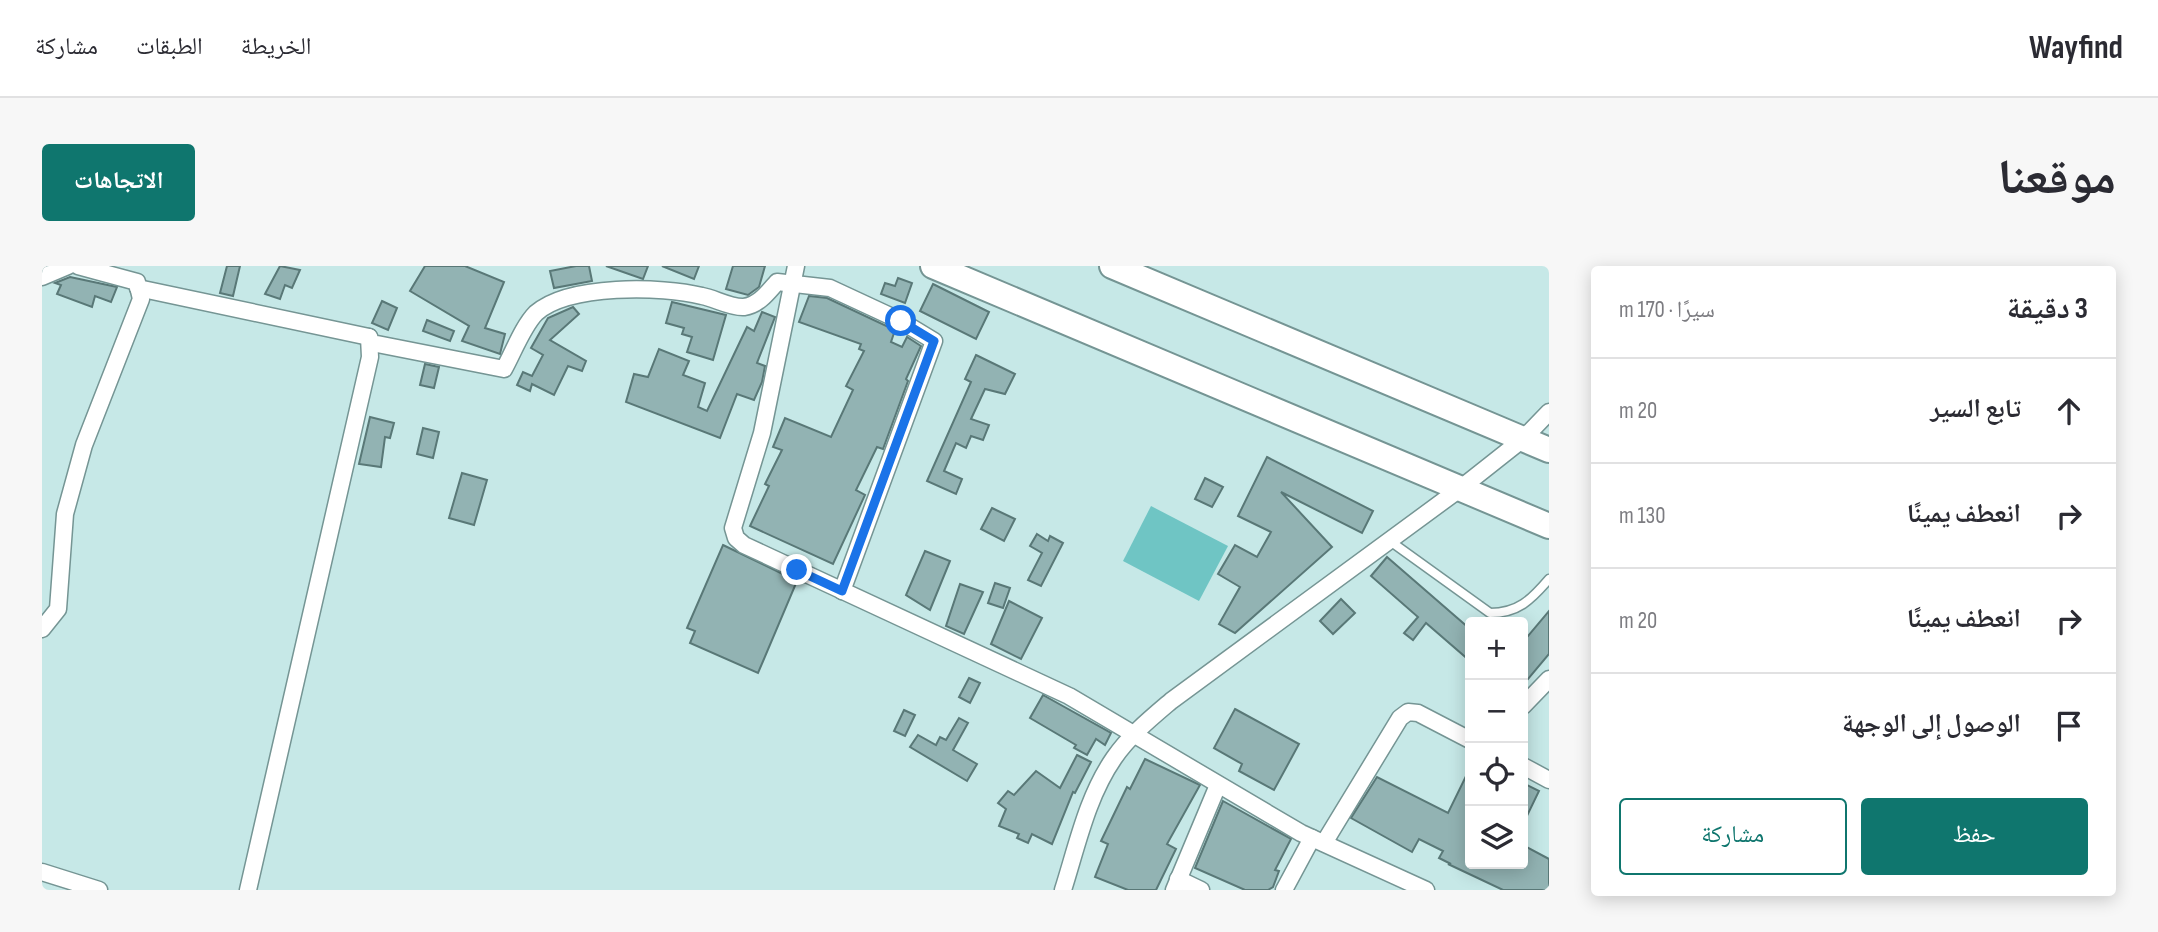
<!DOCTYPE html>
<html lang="ar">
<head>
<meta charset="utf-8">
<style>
	body { margin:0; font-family:"Sofia Sans Condensed","Noto Naskh Arabic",sans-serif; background:#f7f7f7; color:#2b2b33; direction:rtl }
	.controls { position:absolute; right:21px; bottom:21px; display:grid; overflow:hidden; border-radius:7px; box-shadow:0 4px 18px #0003 }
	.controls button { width:63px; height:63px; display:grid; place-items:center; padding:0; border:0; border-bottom:2px solid #e1e1e2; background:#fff; color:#2b2b33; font:35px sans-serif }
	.stop { position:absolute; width:21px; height:21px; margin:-16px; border:5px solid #1a73e8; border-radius:50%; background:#fff }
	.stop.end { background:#1a73e8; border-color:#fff; box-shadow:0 2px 7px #0008 }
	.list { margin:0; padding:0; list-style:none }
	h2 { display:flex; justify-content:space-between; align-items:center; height:91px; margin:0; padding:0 28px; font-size:30px }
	h2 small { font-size:23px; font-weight:400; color:#7c7c81 }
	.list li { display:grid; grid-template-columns:46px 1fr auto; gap:21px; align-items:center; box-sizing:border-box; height:105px; padding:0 28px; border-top:2px solid #e1e1e2 }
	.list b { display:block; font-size:26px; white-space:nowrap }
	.list em { font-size:23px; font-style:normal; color:#7c7c81 }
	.actions { display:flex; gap:14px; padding:21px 28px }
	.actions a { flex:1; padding:16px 0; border:2px solid #0f766e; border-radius:7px; text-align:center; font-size:24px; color:#0f766e }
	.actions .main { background:#0f766e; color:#fff }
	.icon { flex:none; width:38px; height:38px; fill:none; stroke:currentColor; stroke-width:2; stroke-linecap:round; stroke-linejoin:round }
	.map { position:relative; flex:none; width:1507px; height:624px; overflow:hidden; direction:ltr; border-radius:7px }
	header { display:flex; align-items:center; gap:42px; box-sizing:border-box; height:98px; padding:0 35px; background:#fff; border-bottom:2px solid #e1e1e2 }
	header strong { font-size:33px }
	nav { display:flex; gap:38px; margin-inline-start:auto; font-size:24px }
	.intro { display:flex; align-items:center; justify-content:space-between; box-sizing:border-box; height:168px; padding:0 42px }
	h1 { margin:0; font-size:49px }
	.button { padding:18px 32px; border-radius:7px; background:#0f766e; color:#fff; font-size:24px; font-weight:700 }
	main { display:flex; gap:42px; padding:0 42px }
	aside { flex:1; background:#fff; border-radius:7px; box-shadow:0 4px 18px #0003 }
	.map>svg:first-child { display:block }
	.green { fill:#6fc5c4 }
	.building { fill:#92b3b3; stroke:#597877; stroke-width:2 }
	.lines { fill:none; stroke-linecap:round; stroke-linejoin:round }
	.lane-casing { stroke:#759594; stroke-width:11 }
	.street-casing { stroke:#759594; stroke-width:19 }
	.primary-casing { stroke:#759594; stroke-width:28 }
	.lane { stroke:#fff; stroke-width:8 }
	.street { stroke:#fff; stroke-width:16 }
	.primary { stroke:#fff; stroke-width:24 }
	.route { stroke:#1a73e8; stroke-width:9 }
</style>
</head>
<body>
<header>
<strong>Wayfind</strong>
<nav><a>الخريطة</a><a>الطبقات</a><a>مشاركة</a></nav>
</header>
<div class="intro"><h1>موقعنا</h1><a class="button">الاتجاهات</a></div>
<main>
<aside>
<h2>3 دقيقة<small>سيرًا · 170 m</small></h2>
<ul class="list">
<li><svg class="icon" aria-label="ahead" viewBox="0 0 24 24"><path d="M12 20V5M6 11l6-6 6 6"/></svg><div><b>تابع السير</b></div><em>20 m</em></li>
<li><svg class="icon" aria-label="right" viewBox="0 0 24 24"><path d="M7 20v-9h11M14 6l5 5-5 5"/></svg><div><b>انعطف يمينًا</b></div><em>130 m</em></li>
<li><svg class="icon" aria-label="right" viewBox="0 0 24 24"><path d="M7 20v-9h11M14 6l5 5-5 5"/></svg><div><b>انعطف يمينًا</b></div><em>20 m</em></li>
<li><svg class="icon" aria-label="arrive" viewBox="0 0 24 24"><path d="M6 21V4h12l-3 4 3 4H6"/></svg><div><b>الوصول إلى الوجهة</b></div></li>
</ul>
<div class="actions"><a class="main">حفظ</a><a>مشاركة</a></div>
</aside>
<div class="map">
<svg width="1507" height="624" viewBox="0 0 1507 624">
	<rect width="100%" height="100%" fill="#c6e8e7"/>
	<polygon class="green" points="1109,240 1186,280 1157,335 1081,295"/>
	<g class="building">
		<polygon points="185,0 198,0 191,30 178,27"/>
		<polygon points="238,0 258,4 250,22 243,19 238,33 223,28"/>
		<polygon points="383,0 423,0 462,16 443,62 463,68 458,88 420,75 427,60 368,25"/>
		<polygon points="534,0 547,0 550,15 512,22 508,5"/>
		<polygon points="564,0 606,0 601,13"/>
		<polygon points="620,0 657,0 652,13"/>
		<polygon points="691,0 723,0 717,21 706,29 684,23"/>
		<polygon points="28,11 75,21 69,36 53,30 50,41 15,28 19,19 13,17"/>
		<polygon points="856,12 870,17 863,37 839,28 843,17 853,20"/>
		<polygon points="891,18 947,46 934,73 878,45"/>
		<polygon points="767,30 785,32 853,64 849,76 860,81 865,71 879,80 864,113 866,115 841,183 835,181 814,224 823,229 791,298 708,260 727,220 723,218 740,184 731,181 743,152 789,171 811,124 804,120 822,85 817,83 819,78 757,56"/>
		<polygon points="340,35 355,42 346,64 330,57"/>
		<polygon points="630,36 684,49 671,94 645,86 650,71 640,68 642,62 624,57"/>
		<polygon points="531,41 537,48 508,74 544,95 540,105 526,100 512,129 490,118 488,125 475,119 481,106 490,110 501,89 489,82 506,52"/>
		<polygon points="720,46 733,51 715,97 723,100 720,116 712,134 695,128 678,172 584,136 592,108 606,111 617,83 647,95 641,109 663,117 656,141 665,145 705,61 712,65"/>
		<polygon points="385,54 412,65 408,75 381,65"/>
		<polygon points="934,89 973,108 963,128 943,123 929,153 947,159 941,174 929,170 924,182 914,177 902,205 920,213 914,228 885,215 929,116 923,113"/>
		<polygon points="383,98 397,101 392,122 378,119"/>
		<polygon points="328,151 352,157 348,172 343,171 339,201 317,198"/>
		<polygon points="381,162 397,166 391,192 375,188"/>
		<polygon points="1225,191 1331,245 1320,267 1239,226 1290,281 1193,367 1177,358 1198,321 1176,308 1193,279 1215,291 1229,266 1196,250"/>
		<polygon points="420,207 445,214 432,259 407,252"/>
		<polygon points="1163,212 1181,221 1170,241 1153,233"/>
		<polygon points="950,242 973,253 962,275 939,263"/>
		<polygon points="995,268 1006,275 1008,270 1021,277 999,320 986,314 1000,287 988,280"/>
		<polygon points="681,279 755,315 716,407 648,377 653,365 645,362"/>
		<polygon points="883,285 908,295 888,344 864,329"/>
		<polygon points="1345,291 1428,363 1428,395 1384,357 1371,374 1362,367 1376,351 1329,310"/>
		<polygon points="953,317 968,322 961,342 946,337"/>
		<polygon points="918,318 941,326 922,368 904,360"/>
		<polygon points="1299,333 1313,347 1291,368 1278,355"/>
		<polygon points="967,335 1000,352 979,393 949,378"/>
		<polygon points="1507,345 1507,388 1481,419 1481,376"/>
		<polygon points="927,412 938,417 928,437 917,431"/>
		<polygon points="1001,429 1069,467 1063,479 1054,473 1045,489 1032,482 1034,479 988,452"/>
		<polygon points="1193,443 1257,478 1232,524 1197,505 1200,498 1172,482"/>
		<polygon points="862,444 873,449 863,470 852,465"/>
		<polygon points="917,452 926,457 911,484 935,498 925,515 868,481 876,469 894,479 898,471 904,474"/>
		<polygon points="1035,489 1049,496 1033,527 1031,526 1010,578 990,568 986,577 975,572 977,568 957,560 964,543 956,537 966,525 972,529 994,505 1018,522"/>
		<polygon points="1103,493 1158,519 1125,578 1134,583 1114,624 1086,624 1053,611 1066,578 1059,575 1085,521 1088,523"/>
		<polygon points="1428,502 1428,598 1481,598 1481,579 1507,593 1507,624 1461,624 1406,598 1409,598 1397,592 1401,585 1377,573 1370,586 1309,552 1335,511 1406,547"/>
		<polygon points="1481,517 1497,525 1481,558"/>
		<polygon points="1181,535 1249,573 1233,604 1237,605 1231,621 1226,624 1203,624 1153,602"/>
	</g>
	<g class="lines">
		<defs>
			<path id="lane" d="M 1348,275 L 1448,347 C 1476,347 1489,334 1507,313"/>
			<g id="street">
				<polyline points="754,0 720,167 691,262 694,272 702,279 1027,430 1259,567 1384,624"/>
				<polyline points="0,11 26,0"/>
				<polyline points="96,22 327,71 328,91 206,624"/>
				<path d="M 327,71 L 330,77 L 462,103 C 471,87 481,60 494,47 C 527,18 620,20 660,30 C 672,32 689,42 702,41 C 717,39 726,26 735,16 L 788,22 L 859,55 L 892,75 L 800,325"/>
				<polyline points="0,363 16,343 23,248 42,179 99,33 95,16 36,0"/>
				<polyline points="1481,440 1507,413"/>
				<polyline points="1481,500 1507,514"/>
				<polyline points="1282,577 1358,452 1366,446 1376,447 1428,474"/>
				<polyline points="0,606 57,624"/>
				<polyline points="1136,613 1159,624"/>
				<path d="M 1021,624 C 1035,580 1045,531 1072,492 C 1087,470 1109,452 1129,435 L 1419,222 L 1481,173 L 1507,146"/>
				<polyline points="1132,624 1176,519"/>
				<polyline points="1242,624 1270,572"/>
			</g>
			<g id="primary">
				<polyline points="891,0 1507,260"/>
				<polyline points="1070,0 1507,184"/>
			</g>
		</defs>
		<use href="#lane" class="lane-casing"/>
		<use href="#street" class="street-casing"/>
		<use href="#primary" class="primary-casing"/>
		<use href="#lane" class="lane"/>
		<use href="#street" class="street"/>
		<use href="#primary" class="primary"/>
	</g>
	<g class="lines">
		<polyline class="route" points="755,304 800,325 892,75 859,55"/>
	</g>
</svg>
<div class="controls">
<button>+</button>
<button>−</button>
<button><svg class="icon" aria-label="locate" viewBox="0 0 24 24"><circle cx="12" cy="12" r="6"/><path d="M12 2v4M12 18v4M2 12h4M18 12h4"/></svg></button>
<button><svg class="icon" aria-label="layers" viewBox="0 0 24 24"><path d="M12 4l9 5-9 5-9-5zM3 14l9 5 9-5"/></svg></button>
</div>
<div class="stop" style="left:859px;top:55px"></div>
<div class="stop end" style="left:755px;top:304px"></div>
</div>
</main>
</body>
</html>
